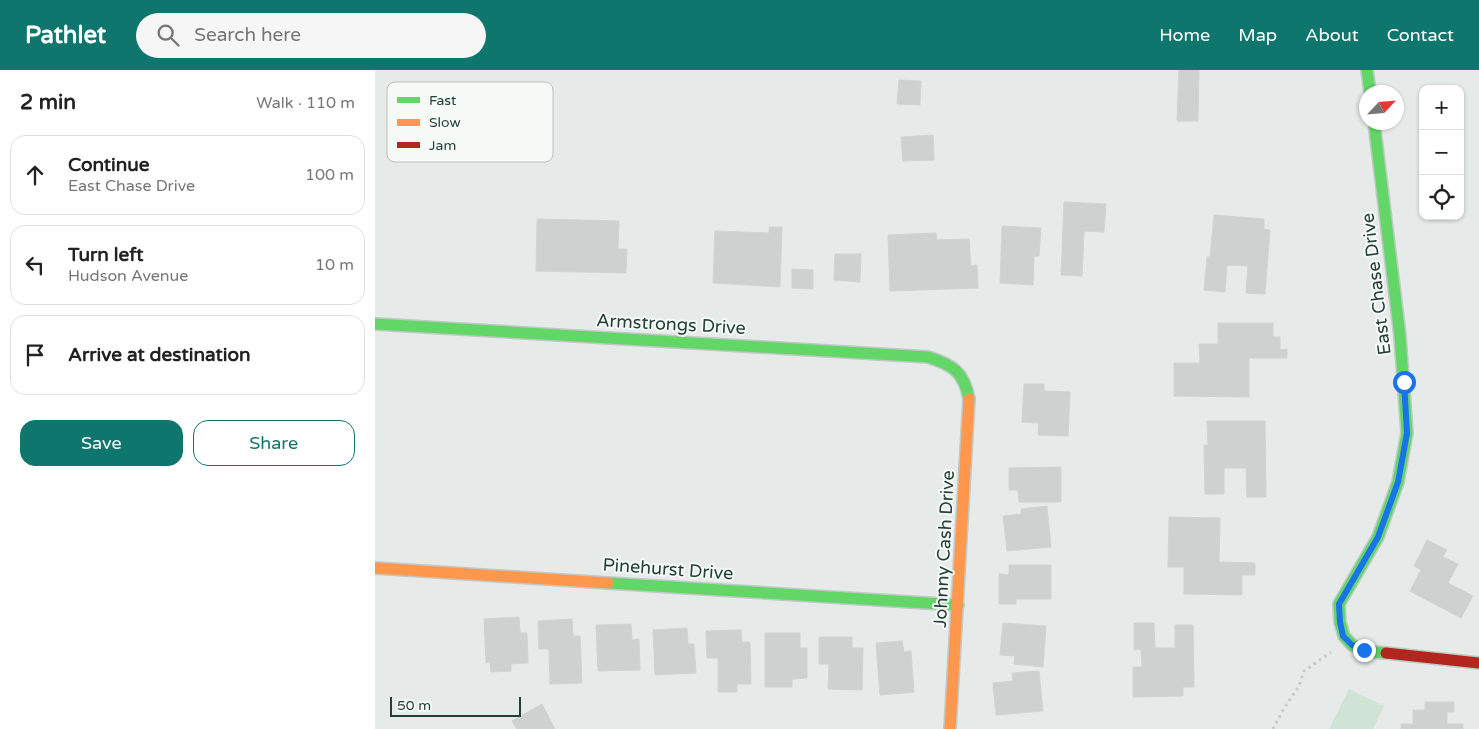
<!DOCTYPE html>
<html lang="en">
<head>
<meta charset="utf-8">
<style>
	body { margin:0; font-family:"Varela Round",sans-serif; background:#f6f6f6; color:#222 }
	.controls { position:absolute; right:15px; top:15px; display:grid; overflow:hidden; border-radius:10px; box-shadow:0 1px 4px #0004 }
	.controls button { width:45px; height:45px; display:grid; place-items:center; padding:0; border:0; border-bottom:1px solid #e0e0e0; background:#fff; color:#222; font:25px sans-serif }
	.compass { position:absolute; left:984px; top:15px; width:45px; height:45px; border-radius:50%; background:#fff; box-shadow:0 1px 4px #0004; rotate:64deg }
	.scale { position:absolute; left:15px; bottom:12px; width:131px; box-sizing:border-box; padding-left:5px; border:2px solid #233f38; border-top:0; font-size:14px; line-height:18px; white-space:nowrap; color:#233f38; -webkit-text-stroke:4px #f5faf7; paint-order:stroke }
	.stop { position:absolute; width:15px; height:15px; margin:-11px; border:4px solid #1a73e8; border-radius:50%; background:#fff }
	.stop.end { background:#1a73e8; border-color:#fff; box-shadow:0 1px 5px #0008 }
	.list { margin:0; padding:0; list-style:none }
	h2 { display:flex; justify-content:space-between; align-items:center; height:65px; margin:0; padding:0 20px; font-size:21px }
	h2 small { font-size:16px; font-weight:400; color:#767676 }
	.list li { display:grid; grid-template-columns:32px 1fr auto; gap:15px; align-items:center; box-sizing:border-box; height:80px; margin:0 10px 10px; padding:0 10px; border:1px solid #e0e0e0; border-radius:15px }
	.list b { display:block; font-size:19px; white-space:nowrap }
	.list p { margin:0; font-size:16px; white-space:nowrap; color:#767676 }
	.list em { font-size:16px; font-style:normal; color:#767676 }
	.actions { display:flex; gap:10px; padding:15px 20px }
	.actions a { flex:1; padding:11px 0; border:1px solid #0f766e; border-radius:15px; text-align:center; font-size:18px; color:#0f766e }
	.actions .main { background:#0f766e; color:#fff }
	.icon { flex:none; width:28px; height:28px; fill:none; stroke:currentColor; stroke-width:2; stroke-linecap:round; stroke-linejoin:round }
	.map { position:relative; flex:none; width:1104px; height:659px; overflow:hidden }
	header { display:flex; align-items:center; gap:30px; box-sizing:border-box; height:70px; padding:0 25px; background:#0f766e; color:#fff }
	header strong { font-size:24px }
	nav { display:flex; gap:28px; margin-inline-start:auto; font-size:18px }
	.search { width:350px; height:45px; background:#f6f6f6; display:flex; align-items:center; gap:12px; box-sizing:border-box; padding:0 18px; border-radius:28px; color:#767676; font-size:19px }
	main { display:flex }
	aside { flex:1; background:#fff }
	.map>svg:first-child { display:block }
	.green { fill:#cfe4d6 }
	.building { fill:#cdd2d0; stroke:#cfd4d2 }
	.lines { fill:none; stroke-linecap:round; stroke-linejoin:round }
	.fast-casing { stroke:#c1c9c6; stroke-width:14 }
	.slow-casing { stroke:#c1c9c6; stroke-width:14 }
	.jam-casing { stroke:#c1c9c6; stroke-width:14 }
	.path { stroke:#c2cbc8; stroke-width:3; stroke-dasharray:2.5 4; stroke-linecap:butt }
	.fast { stroke:#63d668; stroke-width:11 }
	.slow { stroke:#ff974d; stroke-width:11 }
	.jam { stroke:#b3261e; stroke-width:11 }
	.route { stroke:#1a73e8; stroke-width:6 }
	.labels { text-anchor:middle; stroke-width:4; stroke-linejoin:round; paint-order:stroke }
	.street-label { font-size:18px; fill:#233f38; stroke:#f5faf7 }
	.key { fill:#f5faf7; stroke:#b6c2be; stroke-width:1 }
	.key-label { font-size:14px; fill:#233f38 }
</style>
</head>
<body>
<header>
<strong>Pathlet</strong>
<div class="search"><svg class="icon" aria-label="search" viewBox="0 0 24 24"><circle cx="10" cy="10" r="6"/><path d="M15 15l6 6"/></svg>Search here</div>
<nav><a>Home</a><a>Map</a><a>About</a><a>Contact</a></nav>
</header>
<main>
<aside>
<h2>2 min<small>Walk · 110 m</small></h2>
<ul class="list">
<li><svg class="icon" aria-label="ahead" viewBox="0 0 24 24"><path d="M12 20V5M6 11l6-6 6 6"/></svg><div><b>Continue</b><p>East Chase Drive</p></div><em>100 m</em></li>
<li><svg class="icon" aria-label="left" viewBox="0 0 24 24"><path d="M17 20v-9H6M10 6l-5 5 5 5"/></svg><div><b>Turn left</b><p>Hudson Avenue</p></div><em>10 m</em></li>
<li><svg class="icon" aria-label="arrive" viewBox="0 0 24 24"><path d="M6 21V4h12l-3 4 3 4H6"/></svg><div><b>Arrive at destination</b></div></li>
</ul>
<div class="actions"><a class="main">Save</a><a>Share</a></div>
</aside>
<div class="map">
<svg width="1104" height="659" viewBox="0 0 1104 659">
	<rect width="100%" height="100%" fill="#e6ebe9"/>
	<polygon class="green" points="974,619 1009,636 998,659 954,659"/>
	<g class="building">
		<polygon points="804,0 824,0 823,51 802,51"/>
		<polygon points="524,10 546,11 545,35 522,34"/>
		<polygon points="558,65 559,90 528,91 526,67"/>
		<polygon points="689,132 731,134 729,162 709,161 707,206 686,205"/>
		<polygon points="839,145 889,149 889,159 895,160 890,224 871,223 873,196 852,195 850,222 829,220 832,187 835,187"/>
		<polygon points="162,149 244,151 243,179 252,179 251,203 161,201"/>
		<polygon points="627,156 666,158 664,186 659,186 658,215 625,213"/>
		<polygon points="394,157 407,157 405,217 338,213 340,161 394,163"/>
		<polygon points="561,163 562,170 594,169 596,196 602,195 603,218 515,221 513,165"/>
		<polygon points="460,184 486,184 485,212 459,210"/>
		<polygon points="417,199 438,200 438,219 417,218"/>
		<polygon points="843,253 898,253 898,267 905,267 905,280 912,279 912,288 874,288 874,327 799,326 799,293 825,293 824,274 843,274"/>
		<polygon points="649,314 669,314 669,321 695,322 693,366 663,365 664,353 647,352"/>
		<polygon points="832,351 890,351 891,427 872,427 871,398 849,398 849,424 830,424 829,375 833,375"/>
		<polygon points="686,397 686,432 644,432 643,420 634,420 634,398"/>
		<polygon points="672,436 676,477 632,481 628,446 646,444 646,439"/>
		<polygon points="794,447 845,448 844,492 880,493 880,505 867,505 867,525 809,524 809,497 793,497"/>
		<polygon points="1052,470 1072,480 1068,487 1083,494 1073,513 1098,526 1086,548 1035,521 1046,500 1039,496"/>
		<polygon points="634,495 676,495 676,529 641,529 641,534 624,534 624,504 634,505"/>
		<polygon points="144,547 145,563 152,563 153,593 136,594 136,601 116,602 115,592 111,593 109,549"/>
		<polygon points="197,549 198,566 205,566 207,613 175,614 174,579 164,579 163,551"/>
		<polygon points="628,553 671,556 668,597 639,594 640,586 625,585"/>
		<polygon points="759,553 779,553 780,578 800,578 800,555 818,555 819,617 808,617 808,626 758,627 758,597 767,597 766,579 759,580"/>
		<polygon points="256,554 257,570 264,569 265,600 223,601 221,555"/>
		<polygon points="312,558 313,574 319,574 321,603 280,605 278,560"/>
		<polygon points="366,560 367,572 375,572 376,614 362,614 362,622 343,622 343,588 332,588 331,561"/>
		<polygon points="390,563 425,563 425,578 432,578 432,608 417,609 417,617 390,617"/>
		<polygon points="444,567 477,567 477,578 488,578 487,620 453,619 454,594 444,594"/>
		<polygon points="527,571 529,582 536,581 539,622 505,625 501,573"/>
		<polygon points="664,601 668,641 621,645 618,613 638,611 637,603"/>
		<polygon points="1050,632 1079,632 1079,642 1072,642 1072,654 1088,654 1088,659 1026,659 1026,654 1038,654 1038,640 1050,640"/>
		<polygon points="167,634 180,659 142,659 137,651"/>
	</g>
	<g class="lines">
		<defs>
			<g id="fast">
				<polyline points="992,0 995,22"/>
				<polyline points="999,52 1025,266 1032,363 1023,412 1003,467 964,534 965,552 969,566 977,575 989,581 1011,583"/>
				<path d="M 0,254 L 553,287 C 578,295 589,302 594,329"/>
				<polyline points="233,513 583,535"/>
			</g>
			<g id="slow">
				<polyline points="0,498 233,513"/>
				<polyline points="575,659 594,329"/>
			</g>
			<polyline id="jam" points="1011,583 1104,593"/>
		</defs>
		<use href="#fast" class="fast-casing"/>
		<use href="#slow" class="slow-casing"/>
		<use href="#jam" class="jam-casing"/>
		<polyline class="path" points="898,659 908,640 924,616 929,601 956,582"/>
		<use href="#fast" class="fast"/>
		<use href="#slow" class="slow"/>
		<use href="#jam" class="jam"/>
	</g>
	<g class="lines">
		<polyline class="route" points="989,580 977,575 968,566 965,552 964,534 1003,467 1023,412 1032,363 1029,312"/>
	</g>
	<g class="labels">
		<g class="street-label">
			<text transform="translate(1001 214) rotate(-97)" y="6">East Chase Drive</text>
			<text transform="translate(296 254) rotate(3)" y="6">Armstrongs Drive</text>
			<text transform="translate(569 479) rotate(-87)" y="6">Johnny Cash Drive</text>
			<text transform="translate(293 499) rotate(4)" y="6">Pinehurst Drive</text>
		</g>
	</g>
	<rect x="12" y="12" width="166" height="80" rx="8" class="key"/>
	<rect x="22" y="27" width="23" height="6" fill="#63d668"/>
	<rect x="22" y="49" width="23" height="7" fill="#ff974d"/>
	<rect x="22" y="72" width="23" height="6" fill="#b3261e"/>
	<g class="key-label">
		<text x="54" y="35">Fast</text>
		<text x="54" y="57">Slow</text>
		<text x="54" y="80">Jam</text>
	</g>
</svg>
<div class="controls">
<button>+</button>
<button>−</button>
<button><svg class="icon" aria-label="locate" viewBox="0 0 24 24"><circle cx="12" cy="12" r="6"/><path d="M12 2v4M12 18v4M2 12h4M18 12h4"/></svg></button>
</div>
<svg class="compass" viewBox="-18 -18 36 36"><path d="M0-13l5 13h-10z" fill="#e53935"/><path d="M0 13l5-13h-10z" fill="#767676"/></svg>
<div class="scale">50 m</div>
<div class="stop" style="left:1029px;top:312px"></div>
<div class="stop end" style="left:989px;top:580px"></div>
</div>
</main>
</body>
</html>
